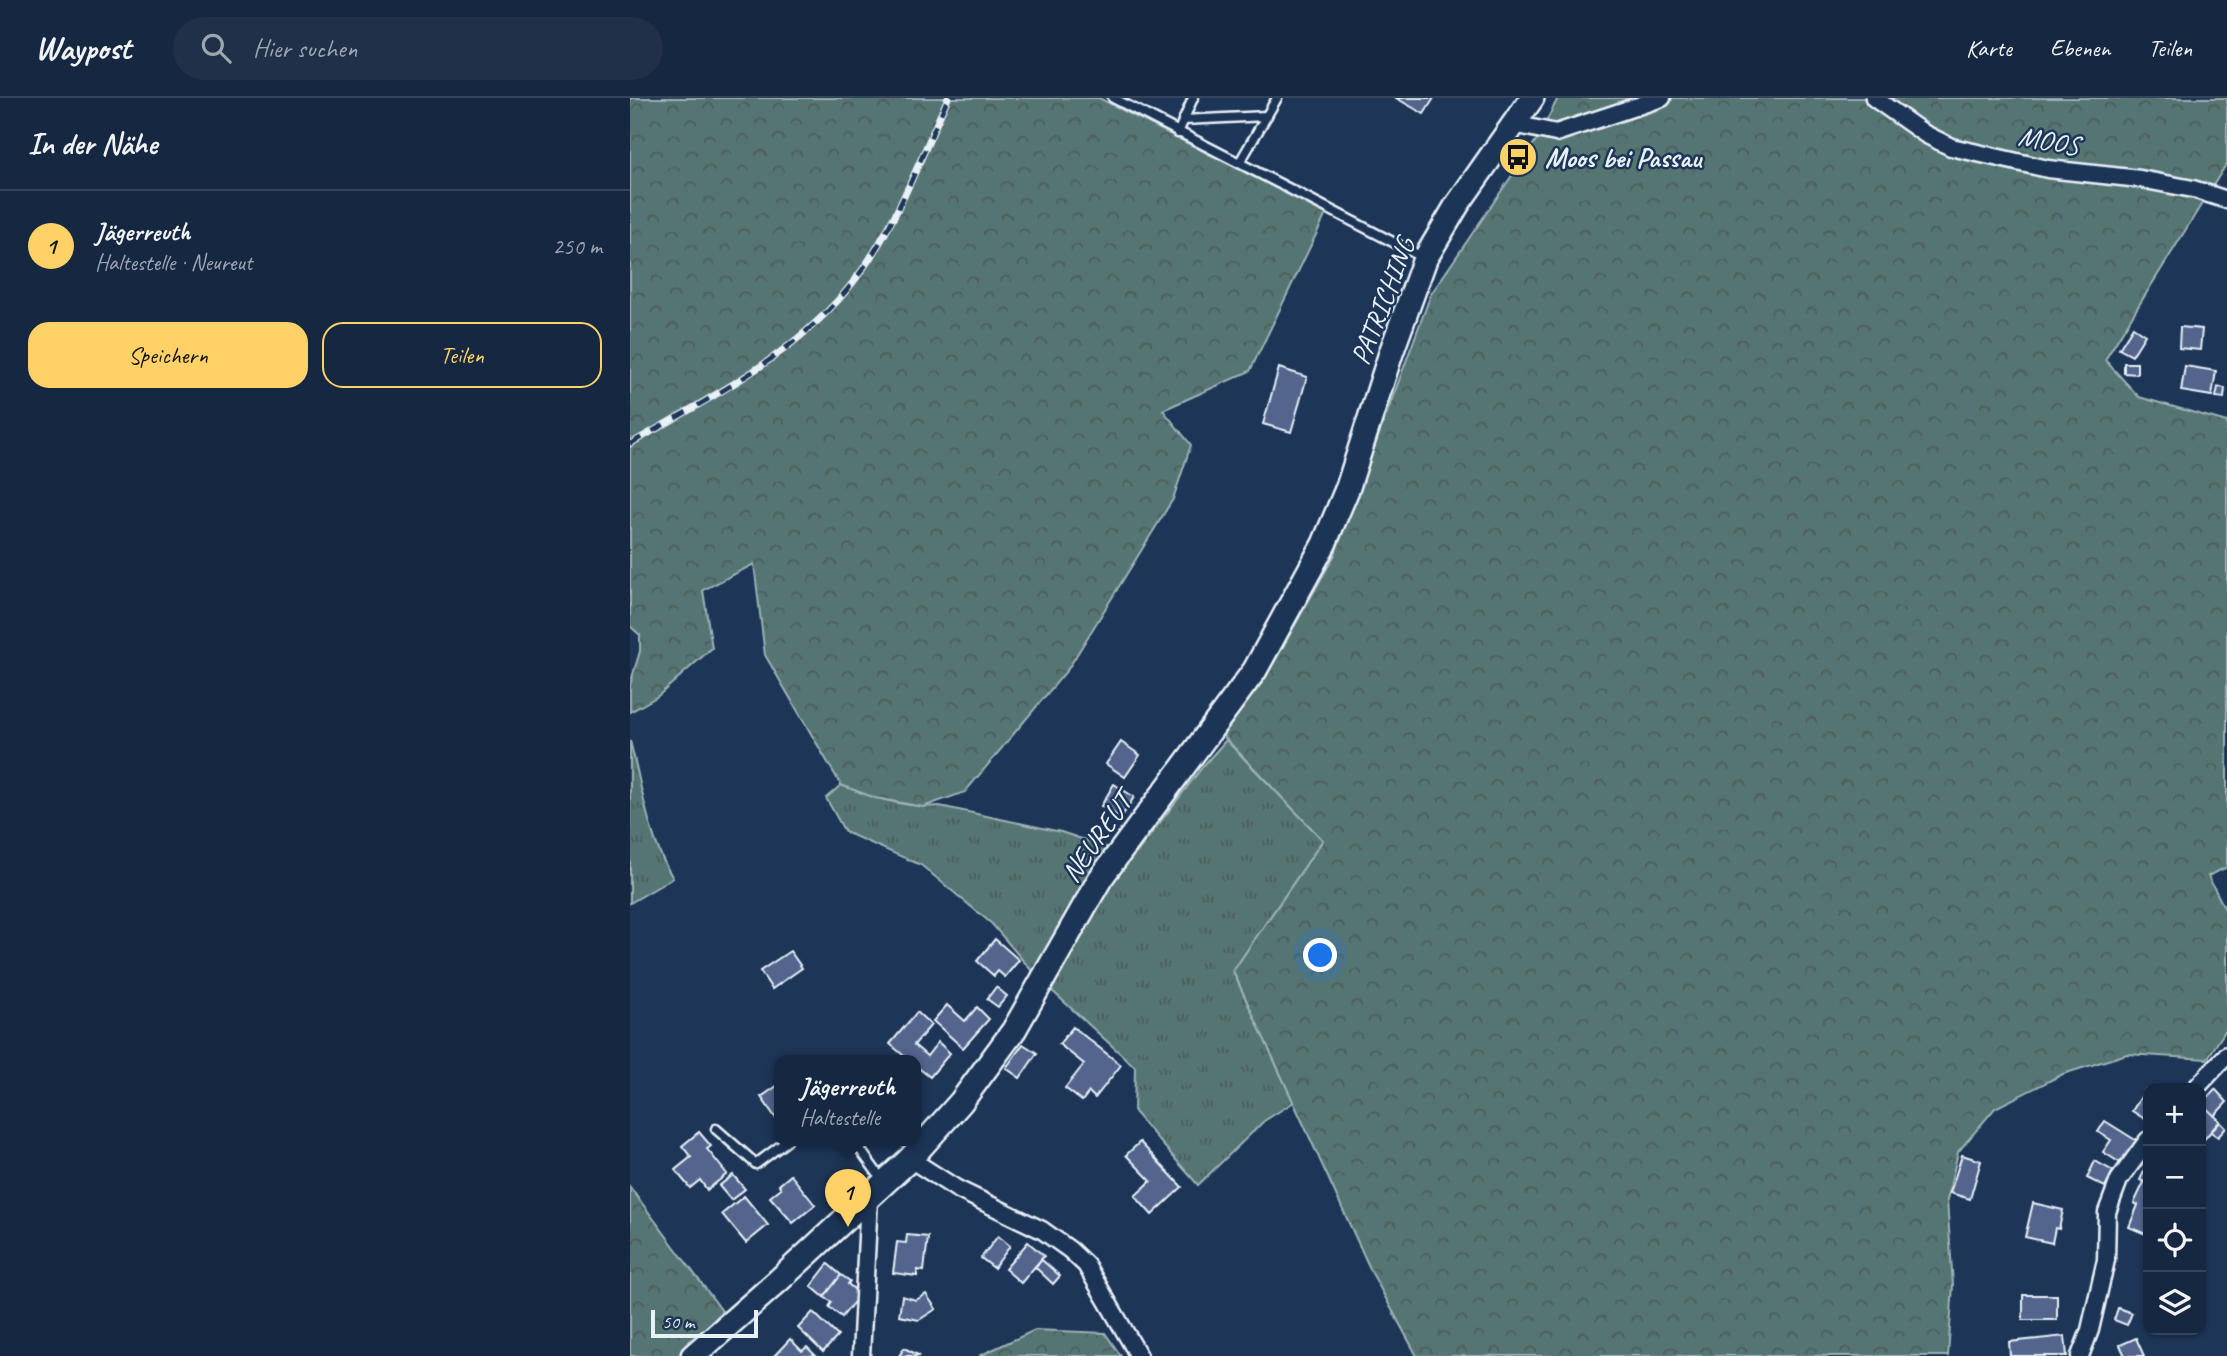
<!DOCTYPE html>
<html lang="de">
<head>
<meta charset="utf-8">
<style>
	body { margin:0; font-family:Caveat,sans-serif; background:#1f3048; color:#f1f3f6 }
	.controls { position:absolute; right:21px; bottom:21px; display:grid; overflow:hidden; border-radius:14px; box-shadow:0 2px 5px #0004 }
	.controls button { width:63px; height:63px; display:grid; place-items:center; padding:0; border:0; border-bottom:2px solid #35445a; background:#162841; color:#f1f3f6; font:35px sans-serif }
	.scale { position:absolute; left:21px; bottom:18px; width:107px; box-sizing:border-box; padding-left:7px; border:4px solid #e8f1f8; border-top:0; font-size:19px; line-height:24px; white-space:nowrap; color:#e8f1f8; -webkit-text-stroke:5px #1d3557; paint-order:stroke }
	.you { position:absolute; left:691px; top:858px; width:24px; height:24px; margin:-18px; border:5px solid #fff; border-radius:50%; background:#1a73e8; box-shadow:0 0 0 10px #1a73e833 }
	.badge { display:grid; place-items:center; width:46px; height:46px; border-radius:50%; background:#ffd166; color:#111; font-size:23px; font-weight:700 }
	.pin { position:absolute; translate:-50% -58px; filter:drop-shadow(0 2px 4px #0008) }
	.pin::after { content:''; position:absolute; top:37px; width:24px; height:21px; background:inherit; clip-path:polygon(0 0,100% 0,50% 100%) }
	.popup { position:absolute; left:144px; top:957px; width:147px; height:91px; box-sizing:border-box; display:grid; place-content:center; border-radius:14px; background:#162841; filter:drop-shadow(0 2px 5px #0005); font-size:23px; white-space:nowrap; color:#9ea6b1 }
	.popup b { font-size:26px; color:#f1f3f6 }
	.popup::after { content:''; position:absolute; left:50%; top:100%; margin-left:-14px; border:14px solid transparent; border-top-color:#162841 }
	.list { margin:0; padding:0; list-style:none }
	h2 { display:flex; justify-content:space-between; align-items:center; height:91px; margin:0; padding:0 28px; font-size:30px }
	h2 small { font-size:23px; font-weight:400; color:#9ea6b1 }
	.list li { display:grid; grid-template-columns:46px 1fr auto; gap:21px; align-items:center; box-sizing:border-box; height:112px; padding:0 28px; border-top:2px solid #35445a }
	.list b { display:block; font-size:26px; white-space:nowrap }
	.list p { margin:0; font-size:23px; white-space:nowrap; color:#9ea6b1 }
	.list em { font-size:23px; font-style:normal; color:#9ea6b1 }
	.actions { display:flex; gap:14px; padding:21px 28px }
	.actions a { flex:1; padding:16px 0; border:2px solid #ffd166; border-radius:21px; text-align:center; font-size:24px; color:#ffd166 }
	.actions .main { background:#ffd166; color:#111 }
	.icon { flex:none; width:38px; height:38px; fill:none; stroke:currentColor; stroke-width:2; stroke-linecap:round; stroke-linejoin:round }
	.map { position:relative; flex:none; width:1597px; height:1258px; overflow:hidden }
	header { display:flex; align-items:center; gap:42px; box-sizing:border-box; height:98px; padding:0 35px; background:#162841; border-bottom:2px solid #35445a }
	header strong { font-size:33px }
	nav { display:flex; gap:38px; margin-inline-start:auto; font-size:24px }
	.search { width:490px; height:63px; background:#1f3048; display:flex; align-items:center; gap:18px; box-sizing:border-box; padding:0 24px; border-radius:38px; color:#9ea6b1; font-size:26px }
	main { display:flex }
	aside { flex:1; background:#162841 }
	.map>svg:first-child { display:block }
	.grass { fill:url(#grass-tufts); stroke:#9eb2b6; stroke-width:2 }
	.forest { fill:url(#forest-crowns); stroke:#9eb2b6; stroke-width:2 }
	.building { fill:#53658d; stroke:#e8f1f8; stroke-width:2 }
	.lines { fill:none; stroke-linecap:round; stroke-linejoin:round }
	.lane-casing { stroke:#e8f1f8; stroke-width:13 }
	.street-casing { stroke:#e8f1f8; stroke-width:21 }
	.secondary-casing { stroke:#e8f1f8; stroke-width:28 }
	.lane { stroke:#1d3557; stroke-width:8 }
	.street { stroke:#1d3557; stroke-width:16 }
	.secondary { stroke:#1d3557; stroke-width:23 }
	.rail-casing { stroke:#e8f1f8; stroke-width:7 }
	.rail { stroke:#1d3557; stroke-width:4.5; stroke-dasharray:13; stroke-linecap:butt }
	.labels { text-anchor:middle; stroke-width:5; stroke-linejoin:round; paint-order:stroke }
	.street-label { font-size:28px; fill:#e8f1f8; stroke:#1d3557 }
	.poi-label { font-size:28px; font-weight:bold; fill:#e8f1f8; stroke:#1d3557; text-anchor:start }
</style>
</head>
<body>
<header>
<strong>Waypost</strong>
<div class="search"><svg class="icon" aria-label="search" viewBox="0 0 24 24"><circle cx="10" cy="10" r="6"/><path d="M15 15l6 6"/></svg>Hier suchen</div>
<nav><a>Karte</a><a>Ebenen</a><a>Teilen</a></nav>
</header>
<main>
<aside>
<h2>In der Nähe<small></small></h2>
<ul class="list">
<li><span class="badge">1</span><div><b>Jägerreuth</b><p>Haltestelle · Neureut</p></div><em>250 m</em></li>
</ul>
<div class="actions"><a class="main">Speichern</a><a>Teilen</a></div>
</aside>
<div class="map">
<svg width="1597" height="1258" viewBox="0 0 1597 1258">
	<defs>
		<pattern id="grass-tufts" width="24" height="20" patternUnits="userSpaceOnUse" patternTransform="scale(1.75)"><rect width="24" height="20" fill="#557473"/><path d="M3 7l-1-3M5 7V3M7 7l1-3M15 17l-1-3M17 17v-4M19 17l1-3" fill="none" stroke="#4d5c5c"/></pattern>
		<pattern id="forest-crowns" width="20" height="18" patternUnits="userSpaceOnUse" patternTransform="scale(1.75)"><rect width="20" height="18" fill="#557473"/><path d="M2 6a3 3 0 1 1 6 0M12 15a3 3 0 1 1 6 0" fill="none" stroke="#4d5c5c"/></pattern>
	</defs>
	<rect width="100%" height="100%" fill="#1d3557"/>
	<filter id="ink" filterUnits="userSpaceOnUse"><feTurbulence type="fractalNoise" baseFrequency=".0143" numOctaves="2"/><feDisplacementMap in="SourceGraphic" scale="14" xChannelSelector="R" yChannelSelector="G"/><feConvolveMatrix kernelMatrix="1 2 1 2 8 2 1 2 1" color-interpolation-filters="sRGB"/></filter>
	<g filter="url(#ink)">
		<g class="grass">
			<polygon points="596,642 693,742 603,873 664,1004 634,1023 568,1087 504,1014 505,969 419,890 476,791 497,759 506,756 574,667"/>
			<path d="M 0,643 C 12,688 18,741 43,780 L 0,805 Z"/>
			<path d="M 211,687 C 243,699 275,711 310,708 L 431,734 L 482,751 L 407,879 L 362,826 L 291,767 L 215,734 L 196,700 Z"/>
		</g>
		<g class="forest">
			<polygon points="0,0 469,0 696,116 620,273 533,312 561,347 543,401 438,571 335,694 293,709 245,700 211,687 135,557 124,466 73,492 82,550 28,598 0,614 0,587 10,553 10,537 0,528"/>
			<polygon points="928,0 1597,0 1597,65 1475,262 1509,299 1597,324 1597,769 1578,778 1597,815 1597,930 1577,961 1497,956 1433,976 1365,1010 1328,1054 1317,1102 1323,1187 1318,1258 787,1258 742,1175 603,873 693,742 592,637 634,582 704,458 801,196 909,38"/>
			<polygon points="0,1089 92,1213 54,1258 0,1258"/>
			<polygon points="405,1232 475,1235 491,1258 349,1258"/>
		</g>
		<g class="building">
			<polygon points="766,0 804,0 794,16"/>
			<polygon points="1503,229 1515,237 1502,258 1489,251"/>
			<polygon points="1550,229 1572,231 1570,252 1549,250"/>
			<polygon points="1494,265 1507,265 1507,276 1494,275"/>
			<polygon points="1555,268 1586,273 1582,298 1551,293"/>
			<polygon points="649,270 677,279 661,334 633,326"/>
			<polygon points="1588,289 1595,290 1594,300 1586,299"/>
			<polygon points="491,644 510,657 495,679 476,666"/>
			<polygon points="484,686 504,699 491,720 471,708"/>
			<polygon points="365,841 389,862 375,879 368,873 364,878 347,863"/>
			<polygon points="160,853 172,870 142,891 130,873"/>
			<polygon points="366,889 377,898 368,909 357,901"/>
			<polygon points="317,907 335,923 347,909 359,921 333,950 303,923"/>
			<polygon points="287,914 301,927 284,947 297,958 308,944 320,955 300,979 286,968 286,963 280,963 260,946"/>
			<polygon points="443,929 491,967 465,1000 459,994 452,1003 435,990 454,966 429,946"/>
			<polygon points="393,946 407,955 390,980 376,970"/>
			<polygon points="150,986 150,1026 131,999"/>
			<polygon points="1516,991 1518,993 1518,1023 1502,1013"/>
			<polygon points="1585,991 1597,1004 1584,1018 1571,1006"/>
			<polygon points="1571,1005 1590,1023 1571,1045"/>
			<polygon points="1475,1023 1507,1043 1492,1066 1473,1054 1481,1042 1468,1034"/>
			<polygon points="1590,1024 1596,1030 1588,1039 1581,1034"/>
			<polygon points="69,1034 81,1048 77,1051 97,1076 77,1092 70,1082 60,1090 45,1072 61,1059 52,1048"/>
			<polygon points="510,1044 552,1089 522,1117 505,1098 521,1083 496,1057"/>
			<polygon points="1332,1057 1351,1063 1340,1101 1320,1095"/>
			<polygon points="1465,1063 1483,1073 1475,1089 1457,1080"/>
			<polygon points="1516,1069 1518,1070 1518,1086 1510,1082"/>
			<polygon points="103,1077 115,1091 101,1102 89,1088"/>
			<polygon points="161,1077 185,1107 163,1125 140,1099 151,1090 149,1087"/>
			<polygon points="1514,1084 1518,1086 1518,1137 1499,1129 1508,1107 1504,1105"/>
			<polygon points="114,1098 138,1127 116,1145 92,1116"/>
			<polygon points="1403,1105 1433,1112 1429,1131 1425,1130 1422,1145 1395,1139"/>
			<polygon points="277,1137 298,1139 294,1173 287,1172 287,1178 263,1175 267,1144 276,1145"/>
			<polygon points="368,1138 380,1148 364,1170 351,1160"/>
			<polygon points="398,1144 414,1158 391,1185 375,1171"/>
			<polygon points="412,1162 430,1178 423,1186 405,1169"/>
			<polygon points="198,1166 211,1177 194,1199 181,1188"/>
			<polygon points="211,1177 220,1183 218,1186 230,1196 212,1219 199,1209 202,1204 194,1199"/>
			<polygon points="296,1196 306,1211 289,1222 269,1218 272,1198 286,1202"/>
			<rect x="1393" y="1197" width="34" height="25"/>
			<polygon points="1488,1210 1502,1215 1497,1227 1484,1222"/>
			<polygon points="183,1214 208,1238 193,1254 168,1230"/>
			<polygon points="1435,1238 1437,1258 1380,1258 1379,1244"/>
			<polygon points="1506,1240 1514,1258 1495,1258 1490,1247"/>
			<polygon points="160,1241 172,1253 177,1249 186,1258 144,1258"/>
			<polygon points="274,1250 290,1258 269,1258"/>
		</g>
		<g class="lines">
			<defs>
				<g id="lane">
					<polyline points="483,0 794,160"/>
					<polyline points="553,22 637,18"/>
					<polyline points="548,35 563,0"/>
					<polyline points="610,64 647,0"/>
					<polyline points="86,1031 126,1066 157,1043"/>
					<polyline points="224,1043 253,1083"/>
				</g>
				<g id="street">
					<polyline points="1244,0 1295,36 1321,49 1418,71 1510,81 1563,91 1597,102"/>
					<polyline points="884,26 926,35 1032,0"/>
					<polyline points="1566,990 1597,957"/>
					<polyline points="280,1061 327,1091 412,1132 440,1152 456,1167 509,1258"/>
					<polyline points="231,1258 239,1100"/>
					<polyline points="1450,1258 1460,1232 1476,1162 1477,1114 1489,1082 1518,1042"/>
				</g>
				<polyline id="secondary" points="63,1258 148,1183 280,1061 331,1004 384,932 470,781 625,572 694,446 718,389 761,255 795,161 827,107 902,0"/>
			</defs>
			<use href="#lane" class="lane-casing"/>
			<use href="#street" class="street-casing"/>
			<use href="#secondary" class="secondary-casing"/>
			<use href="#lane" class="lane"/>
			<use href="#street" class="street"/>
			<use href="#secondary" class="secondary"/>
			<defs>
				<path id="rail" d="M 0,346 C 76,302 159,261 216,193 C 263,137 288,65 318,0"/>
			</defs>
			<use href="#rail" class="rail-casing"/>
			<use href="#rail" class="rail"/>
		</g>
	</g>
	<defs>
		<symbol id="bus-disc" viewBox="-11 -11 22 22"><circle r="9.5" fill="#ffd166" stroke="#1d3557"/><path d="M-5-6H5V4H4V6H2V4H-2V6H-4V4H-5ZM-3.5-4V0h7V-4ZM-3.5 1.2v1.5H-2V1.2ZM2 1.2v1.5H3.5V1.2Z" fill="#111"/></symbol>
	</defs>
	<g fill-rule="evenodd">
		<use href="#bus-disc" x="866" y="37" width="44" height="44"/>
	</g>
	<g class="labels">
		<g class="street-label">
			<text transform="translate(1419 42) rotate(10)" y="10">MOOS</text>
			<text transform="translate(752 203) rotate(-69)" y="10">PATRICHING</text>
			<text transform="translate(466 739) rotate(-55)" y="10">NEUREUT</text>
		</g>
		<g class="poi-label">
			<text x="915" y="69">Moos bei Passau</text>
		</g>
	</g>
</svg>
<div class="controls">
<button>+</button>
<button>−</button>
<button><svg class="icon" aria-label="locate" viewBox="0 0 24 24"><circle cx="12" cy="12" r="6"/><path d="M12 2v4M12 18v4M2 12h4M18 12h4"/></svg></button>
<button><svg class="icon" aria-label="layers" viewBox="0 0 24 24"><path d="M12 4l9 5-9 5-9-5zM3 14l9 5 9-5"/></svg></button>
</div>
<div class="scale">50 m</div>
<div class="you"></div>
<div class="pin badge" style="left:218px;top:1129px">1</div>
<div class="popup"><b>Jägerreuth</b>Haltestelle</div>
</div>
</main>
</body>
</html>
